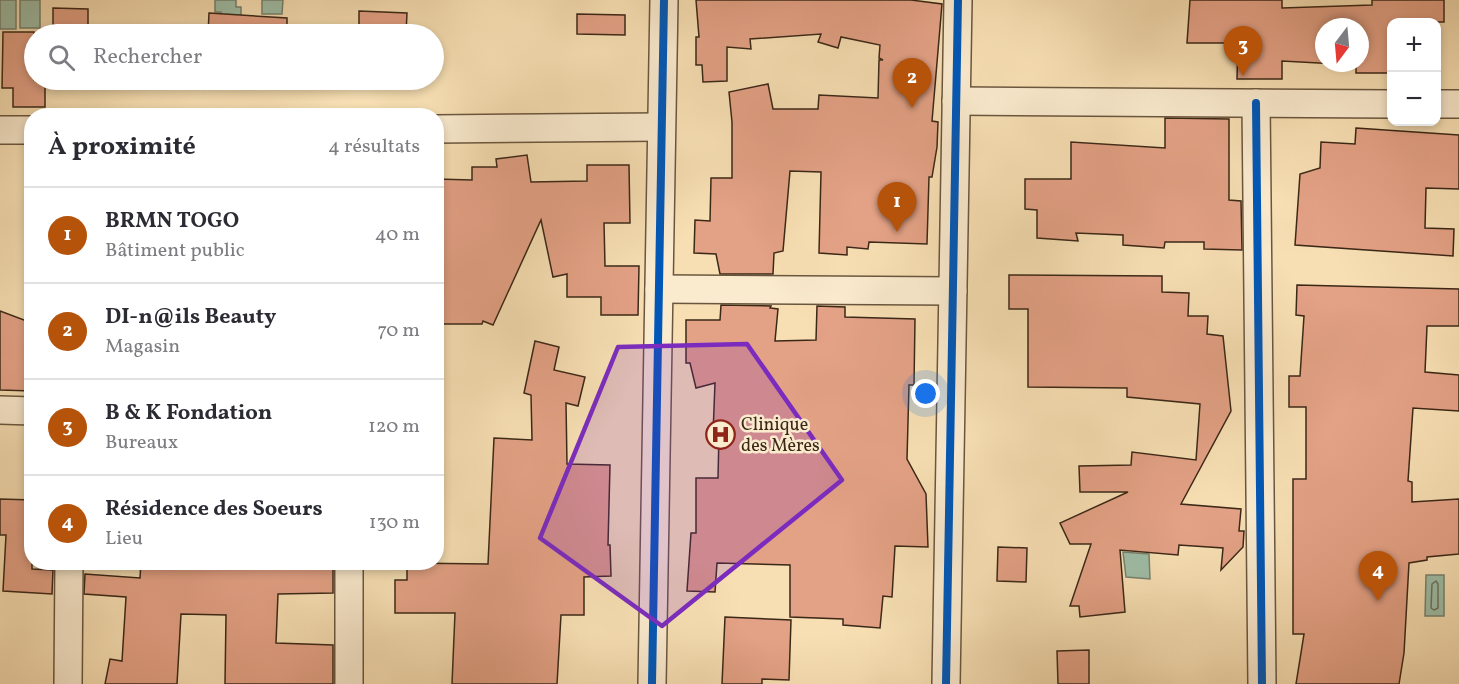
<!DOCTYPE html>
<html lang="fr">
<head>
<meta charset="utf-8">
<style>
	body { margin:0; font-family:Vollkorn,serif; background:#f2f2f3; color:#2b2b33 }
	.controls { position:absolute; right:18px; top:18px; display:grid; overflow:hidden; border-radius:12px; box-shadow:0 3px 9px #0003 }
	.controls button { width:54px; height:54px; display:grid; place-items:center; padding:0; border:0; border-bottom:2px solid #e1e1e2; background:#fff; color:#2b2b33; font:30px sans-serif }
	.compass { position:absolute; left:1315px; top:18px; width:54px; height:54px; border-radius:50%; background:#fff; box-shadow:0 3px 9px #0003; rotate:196deg }
	.you { position:absolute; left:926px; top:394px; width:21px; height:21px; margin:-15px; border:4px solid #fff; border-radius:50%; background:#1a73e8; box-shadow:0 0 0 9px #1a73e833 }
	.badge { display:grid; place-items:center; width:39px; height:39px; border-radius:50%; background:#b45309; color:#fff; font-size:20px; font-weight:700 }
	.pin { position:absolute; translate:-50% -50px; filter:drop-shadow(0 2px 3px #0008) }
	.pin::after { content:''; position:absolute; top:32px; width:21px; height:18px; background:inherit; clip-path:polygon(0 0,100% 0,50% 100%) }
	.list { margin:0; padding:0; list-style:none }
	h2 { display:flex; justify-content:space-between; align-items:center; height:78px; margin:0; padding:0 24px; font-size:26px }
	h2 small { font-size:20px; font-weight:400; color:#7c7c81 }
	.list li { display:grid; grid-template-columns:39px 1fr auto; gap:18px; align-items:center; box-sizing:border-box; height:96px; padding:0 24px; border-top:2px solid #e1e1e2 }
	.list b { display:block; font-size:22px; white-space:nowrap }
	.list p { margin:0; font-size:20px; white-space:nowrap; color:#7c7c81 }
	.list em { font-size:20px; font-style:normal; color:#7c7c81 }
	.icon { flex:none; width:33px; height:33px; fill:none; stroke:currentColor; stroke-width:2; stroke-linecap:round; stroke-linejoin:round }
	.map { position:relative; flex:none; width:1459px; height:684px; overflow:hidden }
	.search { position:absolute; background:#fff; box-shadow:0 3px 9px #0003; left:24px; top:24px; width:420px; height:66px; display:flex; align-items:center; gap:15px; box-sizing:border-box; padding:0 21px; border-radius:33px; color:#7c7c81; font-size:22px }
	.panel { position:absolute; background:#fff; box-shadow:0 3px 9px #0003; left:24px; top:108px; width:420px; height:462px; border-radius:24px }
	.map>svg:first-child { display:block }
	.water { fill:#9ebda6; stroke:#76816d; stroke-width:1.5 }
	.lines { fill:none; stroke-linecap:round; stroke-linejoin:round }
	.shore { stroke:#6c725e; stroke-width:1.5 }
	.building { fill:#e3a185; stroke:#3b2817; stroke-width:1.5; fill-rule:evenodd }
	.minor-casing { stroke:#6a563e; stroke-width:30 }
	.minor { stroke:#faeace; stroke-width:27 }
	.cycleway-casing { stroke:#faeace; stroke-width:11 }
	.cycleway { stroke:#0057b8; stroke-width:8 }
	.marked { fill:#7b2cbf; fill-opacity:0.2; stroke:#7b2cbf; stroke-width:4.5; stroke-linejoin:round }
	.labels { text-anchor:middle; stroke-width:5; stroke-linejoin:round; paint-order:stroke }
	.poi-label { font-size:18px; fill:#3b2817; stroke:#faeace; text-anchor:start }
</style>
</head>
<body>
<div class="map">
<svg width="1459" height="684" viewBox="0 0 1459 684">
	<rect width="100%" height="100%" fill="#f7dfb3"/>
	<filter id="stains"><feTurbulence type="fractalNoise" baseFrequency=".00333" numOctaves="4"/><feColorMatrix values="0 0 0 0 .2 0 0 0 0 .09 0 0 0 0 .02 0 0 0 .5 -.17"/></filter>
	<radialGradient id="worn" r=".72"><stop offset=".6" stop-color="#630" stop-opacity="0"/><stop offset="1" stop-color="#630" stop-opacity=".3"/></radialGradient>
	<g class="water">
		<rect x="0" y="0" width="16" height="29"/>
		<rect x="20" y="0" width="20" height="28"/>
		<polygon points="215,0 236,0 236,7 241,7 241,34 221,34 221,12 215,12"/>
		<polygon points="262,0 283,0 282,14 262,14"/>
		<polygon points="1123,552 1149,554 1150,579 1126,577"/>
		<polygon points="1426,575 1444,575 1444,616 1425,616"/>
	</g>
	<g class="lines">
		<polygon class="shore" points="1436,581 1438,584 1438,608 1434,610 1431,608 1432,584"/>
	</g>
	<g class="building">
		<polygon points="696,0 911,0 942,4 932,121 938,122 937,147 932,177 929,177 927,244 869,242 868,249 847,247 847,255 819,253 821,172 790,171 783,251 774,253 773,274 720,274 716,254 694,253 695,220 710,221 711,178 732,178 732,122 729,92 768,84 773,109 818,109 819,95 878,98 879,60 883,60 879,58 880,45 841,37 838,48 818,42 821,34 750,39 751,49 727,47 727,81 703,82 702,65 696,65 696,37 699,37"/>
		<path d="M 1190,0 L 1282,0 L 1282,8 L 1372,5 L 1372,0 L 1444,0 L 1444,22 L 1392,22 L 1392,73 L 1356,73 L 1356,65 L 1282,61 L 1282,79 L 1237,79 L 1238,43 L 1187,43 ZM 1324,27 L 1360,27 L 1360,63 L 1324,63 Z"/>
		<polygon points="53,8 88,9 88,34 53,34"/>
		<polygon points="359,11 407,13 406,34 359,34"/>
		<polygon points="209,13 287,18 287,34 208,34"/>
		<polygon points="577,14 625,15 625,35 577,34"/>
		<polygon points="3,32 34,32 34,80 45,80 45,107 13,107 13,88 2,88"/>
		<polygon points="1165,118 1229,119 1229,200 1241,201 1242,250 1204,249 1204,242 1165,242 1164,248 1123,245 1123,235 1076,233 1078,241 1037,238 1037,210 1025,209 1025,179 1071,179 1071,142 1165,148"/>
		<polygon points="1356,128 1459,135 1459,189 1426,188 1425,228 1454,229 1453,256 1295,245 1300,174 1320,168 1321,142 1355,144"/>
		<polygon points="527,155 531,182 587,181 587,165 629,165 630,223 604,223 605,266 639,266 638,315 601,315 601,297 567,297 567,274 553,277 541,220 493,325 483,321 482,324 436,324 436,179 472,180 472,167 497,167 496,159"/>
		<polygon points="1009,275 1162,276 1162,292 1189,293 1188,316 1208,316 1207,334 1223,336 1231,411 1181,504 1241,509 1239,531 1244,531 1243,547 1221,570 1223,548 1179,545 1178,555 1120,550 1125,612 1080,617 1079,606 1070,606 1091,544 1070,544 1060,523 1128,492 1080,492 1079,466 1131,465 1132,452 1196,460 1200,404 1127,397 1127,388 1028,387 1028,309 1009,309"/>
		<polygon points="1297,285 1459,289 1459,326 1427,326 1425,372 1459,375 1459,411 1413,408 1408,481 1412,482 1412,502 1459,499 1459,554 1427,557 1427,560 1409,563 1404,653 1399,684 1296,684 1304,634 1293,634 1293,479 1306,479 1306,407 1289,407 1289,376 1300,376 1304,316 1296,315"/>
		<polygon points="721,305 771,306 770,308 778,309 775,341 816,340 817,306 845,307 845,317 915,319 914,385 909,385 907,459 926,494 928,547 895,546 892,597 883,596 880,628 843,625 843,619 790,617 790,565 717,563 715,592 687,591 691,533 696,533 696,478 718,478 719,434 713,434 715,383 696,388 690,363 686,363 686,320 720,320"/>
		<polygon points="0,311 32,323 32,391 0,390"/>
		<polygon points="535,341 559,347 554,370 585,377 578,406 566,403 567,464 610,465 608,545 610,545 611,576 584,577 584,615 561,615 557,684 452,684 455,613 395,613 395,580 407,580 407,563 488,564 494,438 532,440 531,395 524,393"/>
		<polygon points="0,499 32,500 32,569 53,570 52,594 3,591 6,535 0,535"/>
		<polygon points="998,547 1027,548 1026,582 997,581"/>
		<polygon points="141,562 171,562 171,567 333,565 333,593 278,594 276,643 333,645 333,684 225,684 226,615 181,614 177,684 105,684 110,659 122,661 126,597 84,594 85,574 140,578"/>
		<polygon points="725,617 791,620 789,680 762,679 762,684 722,684"/>
		<polygon points="1089,650 1089,684 1058,684 1057,651"/>
	</g>
	<g class="lines">
		<defs>
			<g id="minor">
				<polyline points="956,101 1392,104"/>
				<polyline points="1256,103 1262,684"/>
				<polyline points="1436,104 1459,104"/>
				<polyline points="436,129 661,127"/>
				<polyline points="0,130 32,130"/>
				<polyline points="659,289 953,291"/>
				<polyline points="0,410 32,411"/>
				<polyline points="68,684 69,562"/>
				<polyline points="349,684 349,562"/>
				<polyline points="652,684 664,0"/>
				<polyline points="946,684 958,0"/>
			</g>
		</defs>
		<use href="#minor" class="minor-casing"/>
		<use href="#minor" class="minor"/>
		<defs>
			<g id="cycleway">
				<polyline points="1256,103 1262,684"/>
				<polyline points="652,684 664,0"/>
				<polyline points="946,684 958,0"/>
			</g>
		</defs>
		<use href="#cycleway" class="cycleway-casing"/>
		<use href="#cycleway" class="cycleway"/>
	</g>
	<path class="marked" d="M 747,344 L 842,480 L 662,626 L 540,538 L 618,347 Z"/>
	<defs>
		<symbol id="hospital-ring" viewBox="-11 -11 22 22"><circle r="9.5" fill="#faeace" stroke="#8f2418" stroke-width="1.5"/><path d="M-5-5h3v3.5h4V-5h3V5h-3V1.5h-4V5h-3Z" fill="#8f2418"/></symbol>
	</defs>
	<g fill-rule="evenodd">
		<use href="#hospital-ring" x="704" y="418" width="33" height="33"/>
	</g>
	<g class="labels">
		<g class="poi-label">
			<text x="741" y="430">Clinique<tspan x="741" dy="21">des Mères</tspan></text>
		</g>
	</g>
	<rect width="100%" height="100%" filter="url(#stains)"/>
	<rect width="100%" height="100%" fill="url(#worn)"/>
</svg>
<div class="controls">
<button>+</button>
<button>−</button>
</div>
<svg class="compass" viewBox="-18 -18 36 36"><path d="M0-13l5 13h-10z" fill="#e53935"/><path d="M0 13l5-13h-10z" fill="#7c7c81"/></svg>
<div class="you"></div>
<div class="pin badge" style="left:897px;top:232px">1</div>
<div class="pin badge" style="left:912px;top:108px">2</div>
<div class="pin badge" style="left:1243px;top:76px">3</div>
<div class="pin badge" style="left:1378px;top:601px">4</div>
<div class="search"><svg class="icon" aria-label="search" viewBox="0 0 24 24"><circle cx="10" cy="10" r="6"/><path d="M15 15l6 6"/></svg>Rechercher</div>
<section class="panel">
<h2>À proximité<small>4 résultats</small></h2>
<ul class="list">
<li><span class="badge">1</span><div><b>BRMN TOGO</b><p>Bâtiment public</p></div><em>40 m</em></li>
<li><span class="badge">2</span><div><b>DI-n@ils Beauty</b><p>Magasin</p></div><em>70 m</em></li>
<li><span class="badge">3</span><div><b>B &amp; K Fondation</b><p>Bureaux</p></div><em>120 m</em></li>
<li><span class="badge">4</span><div><b>Résidence des Soeurs</b><p>Lieu</p></div><em>130 m</em></li>
</ul>
</section>
</div>
</body>
</html>
